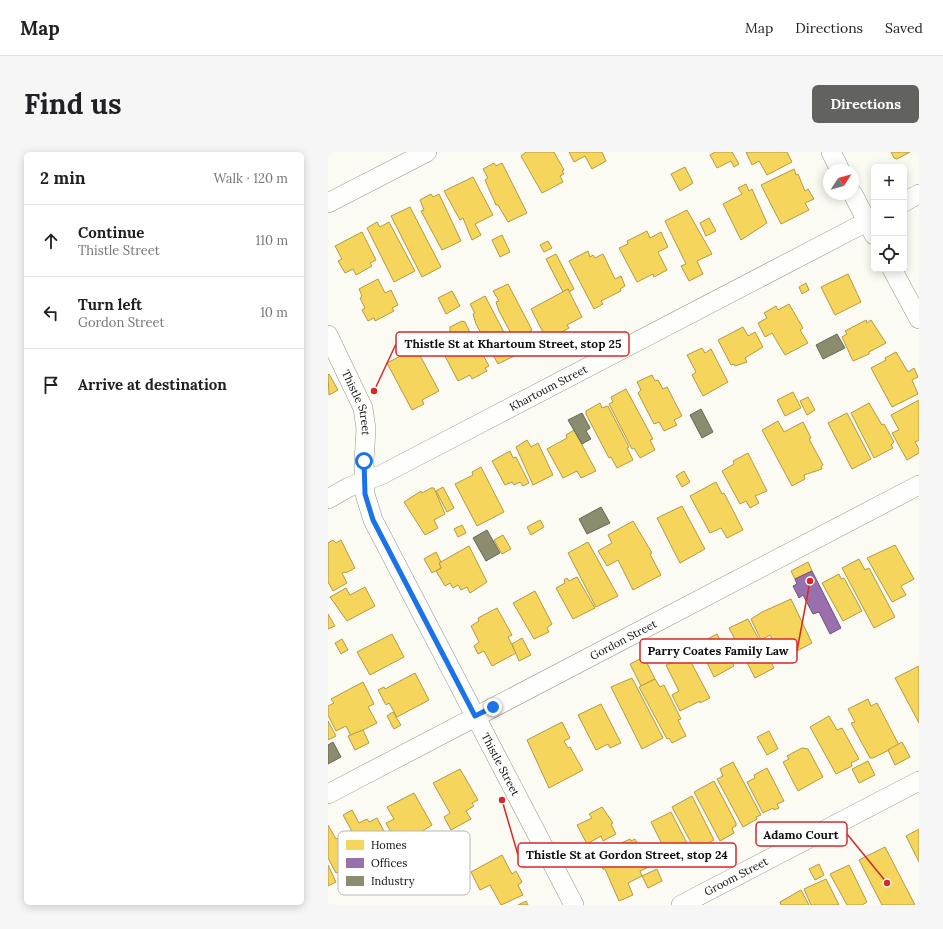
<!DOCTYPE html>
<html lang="en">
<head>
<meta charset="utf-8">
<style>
	body { margin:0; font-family:Lora,serif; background:#f6f6f6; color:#202124 }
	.controls { position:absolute; right:12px; top:12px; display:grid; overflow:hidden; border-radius:6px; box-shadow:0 2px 10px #0003 }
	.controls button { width:36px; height:36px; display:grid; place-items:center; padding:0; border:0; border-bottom:1px solid #e0e0e0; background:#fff; color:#202124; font:20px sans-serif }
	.compass { position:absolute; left:495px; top:12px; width:36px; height:36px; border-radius:50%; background:#fff; box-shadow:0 2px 10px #0003; rotate:54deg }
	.stop { position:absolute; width:12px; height:12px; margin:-9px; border:3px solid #1a73e8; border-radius:50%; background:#fff }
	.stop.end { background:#1a73e8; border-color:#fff; box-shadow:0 1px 4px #0008 }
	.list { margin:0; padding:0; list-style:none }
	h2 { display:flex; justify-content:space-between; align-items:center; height:52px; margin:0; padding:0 16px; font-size:17px }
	h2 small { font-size:13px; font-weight:400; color:#757577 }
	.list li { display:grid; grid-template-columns:26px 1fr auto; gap:12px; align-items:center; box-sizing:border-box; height:72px; padding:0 16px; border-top:1px solid #e0e0e0 }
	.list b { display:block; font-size:15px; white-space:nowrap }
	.list p { margin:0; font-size:13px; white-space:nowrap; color:#757577 }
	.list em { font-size:13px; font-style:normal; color:#757577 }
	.icon { flex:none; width:22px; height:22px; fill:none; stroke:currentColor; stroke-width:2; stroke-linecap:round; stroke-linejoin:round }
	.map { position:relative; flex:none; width:591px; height:753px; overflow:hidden; border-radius:6px }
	header { display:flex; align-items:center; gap:24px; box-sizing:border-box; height:56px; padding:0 20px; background:#fff; border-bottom:1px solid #e0e0e0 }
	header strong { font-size:19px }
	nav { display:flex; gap:22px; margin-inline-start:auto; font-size:14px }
	.intro { display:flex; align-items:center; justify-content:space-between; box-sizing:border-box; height:96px; padding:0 24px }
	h1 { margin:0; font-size:28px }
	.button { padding:10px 18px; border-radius:6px; background:#62625f; color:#fff; font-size:14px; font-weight:700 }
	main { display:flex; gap:24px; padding:0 24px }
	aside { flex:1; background:#fff; border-radius:6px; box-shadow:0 2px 10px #0003 }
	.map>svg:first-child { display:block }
	.homes { fill:#f6d55c; stroke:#b19a45 }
	.offices { fill:#9970ab; stroke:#70537c }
	.industry { fill:#8c8c6e; stroke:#666652 }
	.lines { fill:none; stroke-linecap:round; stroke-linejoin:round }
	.minor-casing { stroke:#959592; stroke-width:20 }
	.minor { stroke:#fefefd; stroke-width:19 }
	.route { stroke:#1a73e8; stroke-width:5 }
	.labels { text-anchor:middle; stroke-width:4; stroke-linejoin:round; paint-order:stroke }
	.street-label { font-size:11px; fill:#0f0f0f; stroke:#fff }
	.key { fill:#fff; stroke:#b7b7b7; stroke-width:1 }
	.key-label { font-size:11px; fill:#0f0f0f }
	.leader { fill:none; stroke:#d62828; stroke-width:1.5 }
	.callout-dot { fill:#d62828; stroke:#fff; stroke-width:1.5 }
	.callout { fill:#fff; stroke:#d62828; stroke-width:1.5 }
	.callout-label { font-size:12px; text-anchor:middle; font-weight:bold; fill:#0f0f0f }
</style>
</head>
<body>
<header>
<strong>Map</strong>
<nav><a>Map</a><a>Directions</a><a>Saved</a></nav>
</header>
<div class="intro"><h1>Find us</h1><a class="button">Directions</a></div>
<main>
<aside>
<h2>2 min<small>Walk · 120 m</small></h2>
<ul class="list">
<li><svg class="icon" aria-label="ahead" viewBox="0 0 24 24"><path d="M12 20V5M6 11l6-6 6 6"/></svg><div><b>Continue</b><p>Thistle Street</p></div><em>110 m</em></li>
<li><svg class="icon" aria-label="left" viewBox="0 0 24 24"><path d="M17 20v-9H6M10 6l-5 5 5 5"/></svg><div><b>Turn left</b><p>Gordon Street</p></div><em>10 m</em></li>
<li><svg class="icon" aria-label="arrive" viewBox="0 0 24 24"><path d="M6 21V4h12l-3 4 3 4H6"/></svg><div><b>Arrive at destination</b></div></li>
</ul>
</aside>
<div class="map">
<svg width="591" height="753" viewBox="0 0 591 753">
	<rect width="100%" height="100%" fill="#fbfbf4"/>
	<g class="homes">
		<polygon points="198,0 226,0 236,18 234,19 236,22 232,24 235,30 214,41 193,4"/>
		<polygon points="241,0 274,0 278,9 264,17 257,4 246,10"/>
		<polygon points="387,0 404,0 411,12 406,15 403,9 389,16 382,3"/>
		<polygon points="418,0 459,0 464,10 439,23 431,9 424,13"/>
		<polygon points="563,0 582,0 569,7 566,6"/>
		<polygon points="166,11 168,14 174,11 199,61 180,70 170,53 168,53 157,28 160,26 155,17"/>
		<polygon points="357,15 365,31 352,39 343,22"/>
		<polygon points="466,17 468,23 470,22 477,39 480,37 486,47 477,51 481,58 453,72 433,33"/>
		<polygon points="145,25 165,63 147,72 153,83 144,88 135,66 132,68 116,39"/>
		<polygon points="418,32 421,39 424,37 439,71 413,88 395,52 414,42 410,36"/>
		<polygon points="103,42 105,45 111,42 133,89 114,98 93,59 96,58 92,48"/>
		<polygon points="82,55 113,115 94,125 63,64"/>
		<polygon points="359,58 384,102 369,109 375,122 361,129 353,114 358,112 337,69"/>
		<polygon points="381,66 388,79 378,84 372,71"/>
		<polygon points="49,70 52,75 61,70 87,119 66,130 39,76"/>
		<polygon points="319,79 322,86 333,80 340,95 330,100 339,118 326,125 325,122 309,130 291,96 300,92 299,89"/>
		<polygon points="34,80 48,108 42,111 44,114 28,123 25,117 17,121 10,109 14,107 7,94"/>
		<polygon points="174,83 182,100 172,105 164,88"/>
		<polygon points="220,89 224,96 216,100 212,93"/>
		<polygon points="260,99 262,105 265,103 267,106 275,102 287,127 293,124 297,134 292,137 293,139 273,149 275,152 266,157 241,109"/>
		<polygon points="228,102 246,137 241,140 240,137 235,140 218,107"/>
		<polygon points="520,122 533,150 507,163 493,135"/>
		<polygon points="50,127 57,141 63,138 70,153 64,156 66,159 47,169 46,166 40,169 34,158 37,156 32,146 34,144 31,137"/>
		<polygon points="478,131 481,138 474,142 471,135"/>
		<polygon points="180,132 204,178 202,179 208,192 193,200 171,159 168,150 171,149 165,139"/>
		<polygon points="240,137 254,165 239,173 241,176 219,188 203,157"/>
		<polygon points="124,139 132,154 118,162 110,146"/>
		<polygon points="157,144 181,190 179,191 186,204 170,212 148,172 145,162 147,161 142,152"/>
		<polygon points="461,152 475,176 472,178 480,191 457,203 444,181 437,185 430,171 439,166 436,161 448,154 450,158"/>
		<polygon points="538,168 539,171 543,168 558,191 541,200 541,202 525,209 514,185 519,182 517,179"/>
		<polygon points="134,169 137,170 145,187 146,186 161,214 157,216 159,219 144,227 142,223 130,229 108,187 122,180 122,175"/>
		<polygon points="415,175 420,184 427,180 435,195 417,206 419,210 407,214 406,212 403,213 390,188"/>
		<polygon points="88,196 111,239 94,248 96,252 84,258 59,211"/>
		<polygon points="374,196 377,201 383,197 400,230 375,244 364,223 368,220 359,203"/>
		<polygon points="568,200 580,220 586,216 590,225 584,228 590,242 564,255 543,216 558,208 557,206"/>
		<polygon points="1,222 10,238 1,243 0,223"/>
		<polygon points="324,223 327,229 330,228 335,237 339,235 354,264 346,268 349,273 336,279 331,270 326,272 310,241 313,238 309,230"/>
		<polygon points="298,237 325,287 322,288 327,298 312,306 306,296 304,297 281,252 285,250 283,245"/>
		<polygon points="465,240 473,256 457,264 449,248"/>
		<polygon points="480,245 487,258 479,263 472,249"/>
		<polygon points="591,248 591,288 587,290 591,297 591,301 579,308 564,281 571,278 563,263"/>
		<polygon points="272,251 274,256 280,254 301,295 299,296 305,308 289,316 283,305 281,306 258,262 258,259"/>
		<polygon points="541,251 554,273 556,272 566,290 563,293 565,296 546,306 523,261"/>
		<polygon points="519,261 543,307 524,317 500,271"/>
		<polygon points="450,269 456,280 475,270 483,286 481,287 495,313 493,315 494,317 476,323 477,327 464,334 434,278"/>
		<polygon points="246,278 268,319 253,326 249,319 235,326 219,297 239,286 238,283"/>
		<polygon points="199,288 203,295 210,291 225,323 205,333 188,295"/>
		<polygon points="182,299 185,306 188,305 201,331 195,334 192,330 186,333 184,330 177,333 164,309"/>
		<polygon points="420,301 439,339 427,344 431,351 422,356 418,349 412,352 394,319 406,312 405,309"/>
		<polygon points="153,315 176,360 149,374 127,332 145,323 144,320"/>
		<polygon points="356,319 362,330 354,335 348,324"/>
		<polygon points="388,330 394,342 396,341 415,378 399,386 393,376 382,381 362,344"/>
		<polygon points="115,335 126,356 119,360 108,339"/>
		<polygon points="103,336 106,336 117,362 106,368 110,376 97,383 76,350 93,339 94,341"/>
		<polygon points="354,354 377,397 352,411 329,366"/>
		<polygon points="212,368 216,375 203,383 199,375"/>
		<polygon points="305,369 324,401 322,402 333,423 305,438 290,408 279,414 270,399 284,391 280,383"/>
		<polygon points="134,373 138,381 130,385 126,377"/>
		<polygon points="175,383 183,397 174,402 166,388"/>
		<polygon points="5,388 8,391 13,388 27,416 18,421 17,420 14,421 19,431 5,439 0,430 0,391"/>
		<polygon points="260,390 290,444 268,455 240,401"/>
		<polygon points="567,393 586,427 573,434 578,443 564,450 539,406"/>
		<polygon points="141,394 159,430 142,441 139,435 133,438 130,433 125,436 122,431 117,434 108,419 113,416 111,411"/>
		<polygon points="108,400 113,410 111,411 113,416 104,421 96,407"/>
		<polygon points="531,407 537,418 541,416 567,465 546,476 514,416"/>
		<polygon points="480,410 484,419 467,427 463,419"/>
		<polygon points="511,422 513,427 516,426 534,459 515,469 494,431"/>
		<polygon points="249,425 267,456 245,467 228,436 237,431 236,428 239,426 241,429"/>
		<polygon points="37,435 47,454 19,469 2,445 18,436 22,443"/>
		<polygon points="207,439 224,472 219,476 221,480 206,487 185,451"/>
		<polygon points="463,447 484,491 465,501 458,487 447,492 442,483 433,488 423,467 434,460"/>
		<polygon points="169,456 184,483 180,485 188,501 164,514 156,499 150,502 146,494 151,490 143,474 151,469 150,466"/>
		<polygon points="0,462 7,474 0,477"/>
		<polygon points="420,467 446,516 427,526 401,476"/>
		<polygon points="64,482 76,505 42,523 29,500"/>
		<polygon points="389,482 406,514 386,525 370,492"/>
		<polygon points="194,486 203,503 191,509 184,492"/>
		<polygon points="14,487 20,498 13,502 7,491"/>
		<polygon points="357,499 382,546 372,551 372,549 352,559 344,543 351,539 338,513 347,509 345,506"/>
		<polygon points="316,505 327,527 313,534 302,512"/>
		<polygon points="591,514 591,571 567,526"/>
		<polygon points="87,521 101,548 69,565 61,551 58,553 50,538 56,535 57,537"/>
		<polygon points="304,526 335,586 314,597 283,535"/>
		<polygon points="327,527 332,535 336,533 353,567 350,568 358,584 344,591 341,586 339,587 311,535"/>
		<polygon points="35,530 46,552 40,555 49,571 23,584 18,574 8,579 0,563 0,554 6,551 3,547"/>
		<polygon points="540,547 543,554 549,551 571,593 545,606 542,606 523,571 527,570 520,557"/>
		<polygon points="273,552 293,591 282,596 280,592 268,598 250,563"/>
		<polygon points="65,560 73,573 66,577 59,564"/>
		<polygon points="501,564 509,578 514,576 531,607 523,611 524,614 508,622 482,575"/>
		<polygon points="0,569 8,584 0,588"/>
		<polygon points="234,570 242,586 236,589 240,596 242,595 255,618 221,636 199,588"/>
		<polygon points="35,578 41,591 27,598 20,584"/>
		<polygon points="441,579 450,597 439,603 429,585"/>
		<polygon points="574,590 582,605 567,613 560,598"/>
		<polygon points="474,596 480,597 495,625 470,639 455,610 461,607 459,604"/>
		<polygon points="540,609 547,623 531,631 524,617"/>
		<polygon points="405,610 433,663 428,665 429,667 415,675 389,627 395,624 392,617"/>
		<polygon points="439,616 456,649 449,652 451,656 446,658 445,656 435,661 419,630 427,626 426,623"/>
		<polygon points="132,617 150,648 144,651 146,654 138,659 143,667 123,678 116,665 122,661 105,631"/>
		<polygon points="386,629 408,671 408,674 404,676 406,681 392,689 366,640"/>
		<polygon points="86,641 104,673 93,680 99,690 83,699 74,682 66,686 58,671 66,667 59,655"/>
		<polygon points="364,644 386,688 367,698 344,655"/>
		<polygon points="274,655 285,671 283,672 288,682 275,689 273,684 259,692 249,673 264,666 261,662"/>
		<polygon points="24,658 31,671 39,667 41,670 49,666 71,707 49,719 42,704 39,706 34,697 37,695 35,691 31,692 15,663"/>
		<polygon points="343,660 364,701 344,712 323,670"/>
		<polygon points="0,673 8,687 20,682 40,720 21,731 13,719 8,721 0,706"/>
		<polygon points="591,677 591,710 578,684"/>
		<polygon points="302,687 303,689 307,687 311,694 313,693 320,707 317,708 321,715 312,719 314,724 300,731 305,743 291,749 277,717 275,717 269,705 289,695 292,695 291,692"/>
		<polygon points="557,695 587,753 554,753 531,708"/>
		<polygon points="174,703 184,722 188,719 194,730 190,733 195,743 173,753 162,733 152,738 143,720"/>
		<polygon points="491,712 496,723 487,728 481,717"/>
		<polygon points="0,713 8,730 0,734"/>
		<polygon points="521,713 539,750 534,753 519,753 502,722"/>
		<polygon points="329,717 334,729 320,736 314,724"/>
		<polygon points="498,727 511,753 483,753 476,737"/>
		<polygon points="473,738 481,753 453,753 452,750"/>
		<polygon points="198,749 200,753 190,753"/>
	</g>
	<polygon class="offices" points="484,419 513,476 502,482 491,460 485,462 475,443 471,446 465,434 469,432 467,427"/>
	<g class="industry">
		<polygon points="509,182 517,196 495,207 488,193"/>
		<polygon points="373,257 385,280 374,286 362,263"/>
		<polygon points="254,261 262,276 258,279 263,287 254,292 240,268"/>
		<polygon points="273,355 282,371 259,382 251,367"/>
		<polygon points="159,378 172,401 158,409 145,386"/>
		<polygon points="5,590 13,605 0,612 0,593"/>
	</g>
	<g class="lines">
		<defs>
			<g id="minor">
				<polyline points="503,0 512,18"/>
				<polyline points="525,42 546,83"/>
				<polyline points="576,50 591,42"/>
				<polyline points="0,51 99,0"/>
				<polyline points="564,117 591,167"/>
				<path id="s1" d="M 0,183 L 35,256 L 38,277 L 36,309 L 37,342 L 45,368 L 246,753"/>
				<path id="s2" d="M 0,347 L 21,335 L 53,323 L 546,66"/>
				<path id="s3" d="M 0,642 L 591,333"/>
				<path id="s4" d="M 353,753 L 591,629"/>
			</g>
		</defs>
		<use href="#minor" class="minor-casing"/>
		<use href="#minor" class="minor"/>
	</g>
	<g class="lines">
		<polyline class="route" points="36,309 37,342 45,368 147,564 165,555"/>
	</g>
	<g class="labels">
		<g class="street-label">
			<text dy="4" stroke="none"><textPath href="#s2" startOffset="247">Khartoum Street</textPath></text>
			<text dy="4" stroke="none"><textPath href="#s1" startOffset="74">Thistle Street</textPath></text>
			<text dy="4" stroke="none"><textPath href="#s3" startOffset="333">Gordon Street</textPath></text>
			<text dy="4" stroke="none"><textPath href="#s1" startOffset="470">Thistle Street</textPath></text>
			<text dy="4" stroke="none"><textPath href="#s4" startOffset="62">Groom Street</textPath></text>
		</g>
	</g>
	<rect x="10" y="679" width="132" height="64" rx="6" class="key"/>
	<rect x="18" y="688" width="18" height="10" fill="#f6d55c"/>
	<rect x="18" y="706" width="18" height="10" fill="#9970ab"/>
	<rect x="18" y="724" width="18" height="10" fill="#8c8c6e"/>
	<g class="key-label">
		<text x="43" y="697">Homes</text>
		<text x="43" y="715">Offices</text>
		<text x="43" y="733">Industry</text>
	</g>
	<path class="leader" d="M46 239L68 192M482 429L469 499M559 731L519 682M174 648L190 703"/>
	<g class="callout-dot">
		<circle cx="46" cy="239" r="4"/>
		<circle cx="482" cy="429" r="4"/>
		<circle cx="559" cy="731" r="4"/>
		<circle cx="174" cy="648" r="4"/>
	</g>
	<g class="callout">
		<rect x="68" y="180" width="233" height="24" rx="4"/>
		<rect x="312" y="487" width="157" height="24" rx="4"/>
		<rect x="428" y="670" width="91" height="24" rx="4"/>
		<rect x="190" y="691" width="218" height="24" rx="4"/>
	</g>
	<g class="callout-label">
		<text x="185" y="196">Thistle St at Khartoum Street, stop 25</text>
		<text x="390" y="503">Parry Coates Family Law</text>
		<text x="473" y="687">Adamo Court</text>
		<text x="299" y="707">Thistle St at Gordon Street, stop 24</text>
	</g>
</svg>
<div class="controls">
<button>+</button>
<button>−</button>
<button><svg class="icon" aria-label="locate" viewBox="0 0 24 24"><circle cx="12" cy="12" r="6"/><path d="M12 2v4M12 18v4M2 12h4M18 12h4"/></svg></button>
</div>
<svg class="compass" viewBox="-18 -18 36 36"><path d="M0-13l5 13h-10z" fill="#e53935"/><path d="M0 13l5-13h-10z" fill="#757577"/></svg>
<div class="stop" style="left:36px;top:309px"></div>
<div class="stop end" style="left:165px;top:555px"></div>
</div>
</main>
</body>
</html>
